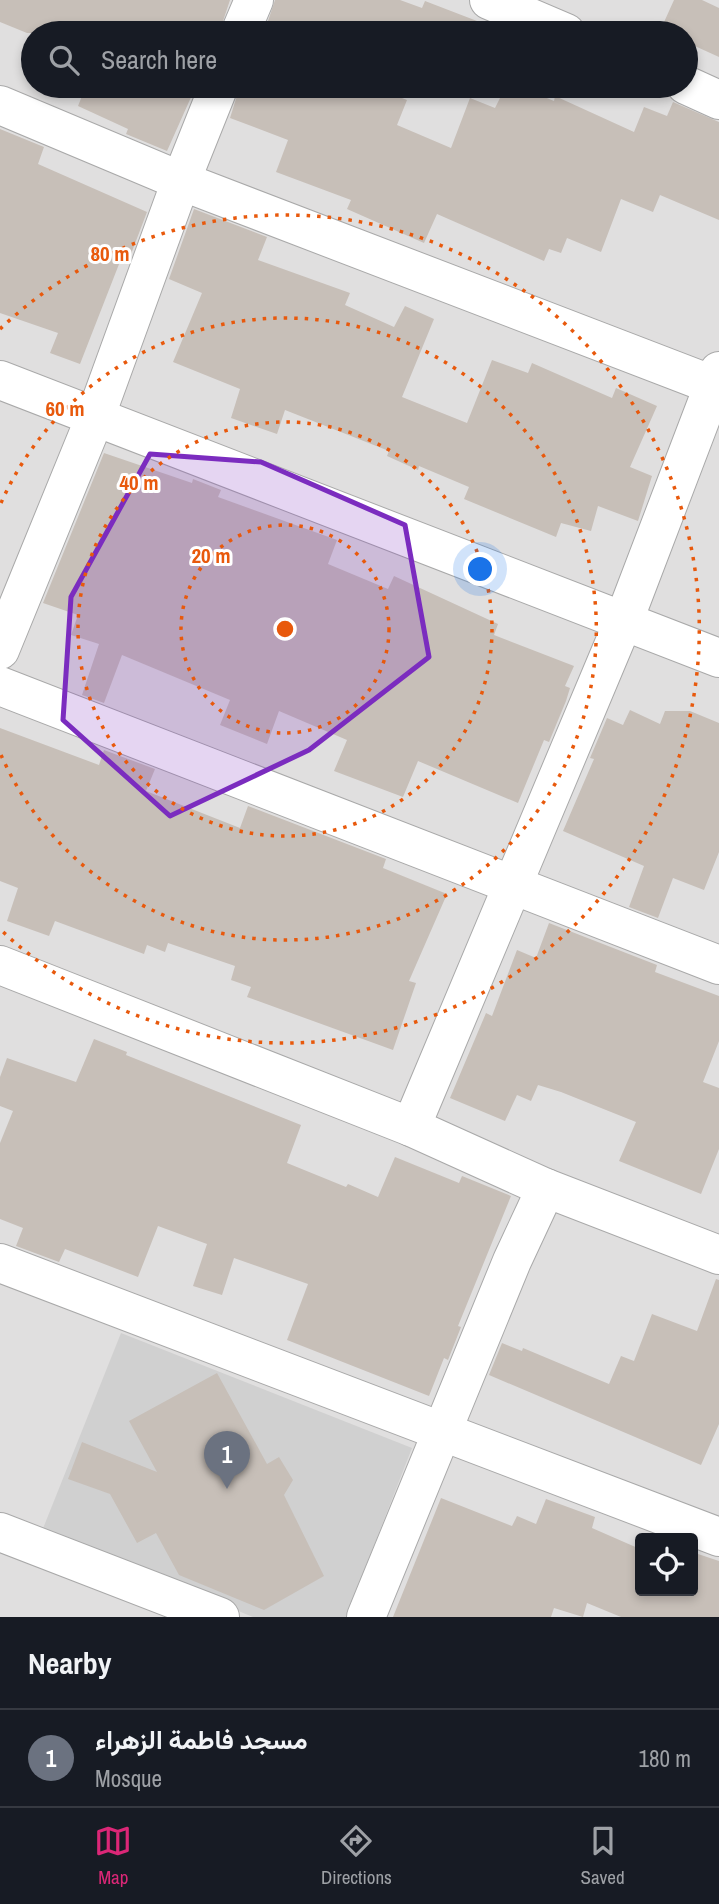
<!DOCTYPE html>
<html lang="en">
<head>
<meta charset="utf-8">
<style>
	body { margin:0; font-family:"Archivo Narrow",Vazirmatn,sans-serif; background:#20242c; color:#f1f3f6 }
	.controls { position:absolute; right:21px; bottom:21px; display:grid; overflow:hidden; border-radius:7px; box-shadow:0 4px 10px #0003 }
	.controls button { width:63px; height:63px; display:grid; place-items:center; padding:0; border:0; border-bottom:2px solid #363941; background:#171b24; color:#f1f3f6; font:35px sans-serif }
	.you { position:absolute; left:481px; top:570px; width:24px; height:24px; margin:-18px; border:5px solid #fff; border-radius:50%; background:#1a73e8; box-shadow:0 0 0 10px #1a73e833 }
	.badge { display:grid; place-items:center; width:46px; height:46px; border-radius:50%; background:#db2777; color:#fff; font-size:23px; font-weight:700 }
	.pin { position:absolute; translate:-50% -58px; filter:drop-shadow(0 2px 4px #0008) }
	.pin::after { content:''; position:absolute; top:37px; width:24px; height:21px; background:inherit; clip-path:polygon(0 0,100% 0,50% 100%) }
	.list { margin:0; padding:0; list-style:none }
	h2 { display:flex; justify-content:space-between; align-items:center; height:91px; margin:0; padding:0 28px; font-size:30px }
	h2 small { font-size:23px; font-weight:400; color:#9ea1a6 }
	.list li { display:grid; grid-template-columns:46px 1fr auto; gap:21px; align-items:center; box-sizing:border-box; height:98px; padding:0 28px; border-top:2px solid #363941 }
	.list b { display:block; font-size:26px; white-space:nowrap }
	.list p { margin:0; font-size:23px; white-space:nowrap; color:#9ea1a6 }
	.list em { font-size:23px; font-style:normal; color:#9ea1a6 }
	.icon { flex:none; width:38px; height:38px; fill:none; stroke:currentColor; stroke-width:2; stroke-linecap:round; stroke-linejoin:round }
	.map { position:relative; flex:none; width:719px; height:1617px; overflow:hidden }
	.search { position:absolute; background:#171b24; box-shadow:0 4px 10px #0003; left:21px; right:21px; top:21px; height:77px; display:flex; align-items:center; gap:18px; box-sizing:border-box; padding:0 24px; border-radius:38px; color:#9ea1a6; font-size:26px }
	.sheet { height:189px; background:#171b24 }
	nav { display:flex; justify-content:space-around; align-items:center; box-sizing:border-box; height:98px; border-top:2px solid #363941; background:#171b24; font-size:19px; color:#9ea1a6 }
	nav a { display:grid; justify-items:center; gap:4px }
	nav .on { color:#db2777 }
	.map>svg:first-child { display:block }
	.residential { fill:#e0dfdf; fill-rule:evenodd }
	.religious { fill:#d0d0d0 }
	.building { fill:#c7bfb8 }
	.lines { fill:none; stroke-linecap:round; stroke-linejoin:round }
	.minor-casing { stroke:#a9a9a9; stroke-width:40 }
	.minor { stroke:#fff; stroke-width:38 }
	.marked { fill:#7b2cbf; fill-opacity:0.2; stroke:#7b2cbf; stroke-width:5; stroke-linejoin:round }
	.ring { fill:none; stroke:#e8590c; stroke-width:3.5; stroke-dasharray:3.5 7 }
	.centre { fill:#e8590c; stroke:#fff; stroke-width:3.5 }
	.ring-label { font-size:21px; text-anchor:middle; font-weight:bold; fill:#e8590c; stroke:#fff; stroke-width:6; stroke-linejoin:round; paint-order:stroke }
</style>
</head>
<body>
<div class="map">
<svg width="719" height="1617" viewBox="0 0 719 1617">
	<rect width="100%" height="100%" fill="#f2efe9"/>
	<path class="residential" d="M 0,0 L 719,0 L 719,1617 L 0,1617 ZM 33,33 L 686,33 L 686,86 L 33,86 ZM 640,1538 L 693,1538 L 693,1591 L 640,1591 Z"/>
	<polygon class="religious" points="121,1333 412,1448 346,1617 253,1617 42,1531"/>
	<g class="building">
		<polygon points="0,0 230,0 219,33 27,33 0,22"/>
		<polygon points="275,0 400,0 422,8 425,1 503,31 264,33"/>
		<polygon points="674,0 702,0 719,8 719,57 686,42 686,33 660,31"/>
		<polygon points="86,86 196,86 167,151 126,134 128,129 78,106"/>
		<polygon points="240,86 372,86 407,100 397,125 451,148 470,98 495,108 506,86 518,86 554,101 555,96 634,132 644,107 667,116 673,102 719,122 719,220 660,195 653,212 621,199 601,252 567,238 561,253 549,249 544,261 437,214 424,243 347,209 351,200 276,172 288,140 230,118"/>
		<polygon points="0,129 44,147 38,164 147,212 128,262 121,259 80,364 50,353 58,333 0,313"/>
		<polygon points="194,209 267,237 258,260 350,293 345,305 394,327 405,306 434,319 402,397 467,423 492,360 528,373 532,363 612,398 616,388 657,406 630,467 652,476 638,521 598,506 591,531 561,523 556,537 464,499 469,487 419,466 418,470 387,456 389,451 285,410 277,434 231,418 240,389 173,362 202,293 169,279"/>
		<polygon points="104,453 192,483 193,479 221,490 218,497 337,540 328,564 388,589 394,576 498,624 494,635 574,666 565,686 570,688 566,701 549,742 544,740 518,803 418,761 403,797 334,771 347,740 279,711 267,744 220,725 230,700 122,655 104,703 82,695 99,644 71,635 78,615 43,603"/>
		<polygon points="630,710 660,724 665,711 690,711 719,723 719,852 704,890 673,878 658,918 629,907 644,866 563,831 594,759 590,758 607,718 623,725"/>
		<polygon points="0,728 99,765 104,750 155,769 146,791 240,828 248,806 386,859 383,868 447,894 409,981 416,983 393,1050 247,997 251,987 231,980 235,966 168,943 165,952 147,945 144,954 55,921 49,936 7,921 18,888 0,881"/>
		<polygon points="549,923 657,965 655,972 719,996 719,1041 703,1082 719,1088 719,1149 701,1194 619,1161 636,1122 561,1092 538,1085 531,1101 517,1095 505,1121 450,1098 486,1013 492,1016 517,950 536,958"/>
		<polygon points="94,1039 127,1052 126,1055 301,1125 287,1163 346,1187 348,1184 378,1197 395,1157 459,1183 462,1176 511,1196 458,1326 461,1327 448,1360 444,1358 429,1396 287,1340 308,1284 234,1258 222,1295 193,1286 207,1244 158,1226 138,1277 65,1249 59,1262 16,1246 23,1228 0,1219 0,1143 13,1111 0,1106 0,1077 7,1058 76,1082"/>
		<polygon points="716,1279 719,1280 719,1424 701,1465 489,1375 502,1343 522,1351 523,1348 609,1384 621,1356 634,1361 652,1314 697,1331"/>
		<polygon points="217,1373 267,1464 279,1457 293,1480 284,1495 324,1576 264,1610 179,1575 156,1533 137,1543 110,1494 68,1479 82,1442 157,1472 129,1421"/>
		<polygon points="441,1498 512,1526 517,1516 536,1524 546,1499 595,1517 592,1528 640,1549 640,1591 693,1591 693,1569 698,1554 719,1561 719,1617 621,1617 587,1603 583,1617 554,1608 551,1617 393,1617"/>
	</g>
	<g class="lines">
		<defs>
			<g id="minor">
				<polyline points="489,0 566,33"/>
				<polyline points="240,33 254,0"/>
				<polyline points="686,85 719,100"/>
				<polyline points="0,105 181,181 713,385"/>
				<polyline points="0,380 719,658"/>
				<polyline points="0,650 96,415 181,181 219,86"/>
				<polyline points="0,686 719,965"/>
				<polyline points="0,965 411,1127 546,1188 719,1255"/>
				<polyline points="411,1127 624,620 719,371"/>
				<polyline points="0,1263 719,1537"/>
				<polyline points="0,1532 220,1617"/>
				<polyline points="366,1617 512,1261 546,1188"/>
			</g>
		</defs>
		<use href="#minor" class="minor-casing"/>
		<use href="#minor" class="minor"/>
	</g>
	<path class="marked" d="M 150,454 L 261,462 L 405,525 L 429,657 L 309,750 L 170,816 L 63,720 L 71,597 Z"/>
	<g class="ring">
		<circle cx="285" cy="629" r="104"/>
		<circle cx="285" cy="629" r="207"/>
		<path d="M1 503A311 311 0 1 1 1 755"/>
		<path d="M0 329A414 414 0 1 1 0 929"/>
	</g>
	<circle cx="285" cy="629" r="10" class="centre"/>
	<g class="ring-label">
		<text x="110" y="261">80 m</text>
		<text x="65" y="416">60 m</text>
		<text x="139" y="490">40 m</text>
		<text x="211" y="563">20 m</text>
	</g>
</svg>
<div class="controls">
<button><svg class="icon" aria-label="locate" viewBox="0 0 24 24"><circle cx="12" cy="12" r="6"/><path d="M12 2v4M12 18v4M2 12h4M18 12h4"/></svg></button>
</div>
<div class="you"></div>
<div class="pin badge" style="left:227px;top:1489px;background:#6b7280">1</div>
<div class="search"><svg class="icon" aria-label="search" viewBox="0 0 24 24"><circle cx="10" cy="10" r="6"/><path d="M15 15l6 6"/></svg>Search here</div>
</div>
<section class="sheet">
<h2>Nearby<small></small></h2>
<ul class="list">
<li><span class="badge" style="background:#6b7280">1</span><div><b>مسجد فاطمة الزهراء</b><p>Mosque</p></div><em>180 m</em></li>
</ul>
</section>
<nav>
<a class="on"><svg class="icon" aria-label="map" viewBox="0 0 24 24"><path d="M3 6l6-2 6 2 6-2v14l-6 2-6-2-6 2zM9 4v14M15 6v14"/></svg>Map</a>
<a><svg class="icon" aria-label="directions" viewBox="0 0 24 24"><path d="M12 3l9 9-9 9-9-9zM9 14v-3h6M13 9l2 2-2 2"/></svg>Directions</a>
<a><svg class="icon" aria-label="saved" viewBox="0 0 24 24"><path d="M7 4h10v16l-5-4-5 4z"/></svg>Saved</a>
</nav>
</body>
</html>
